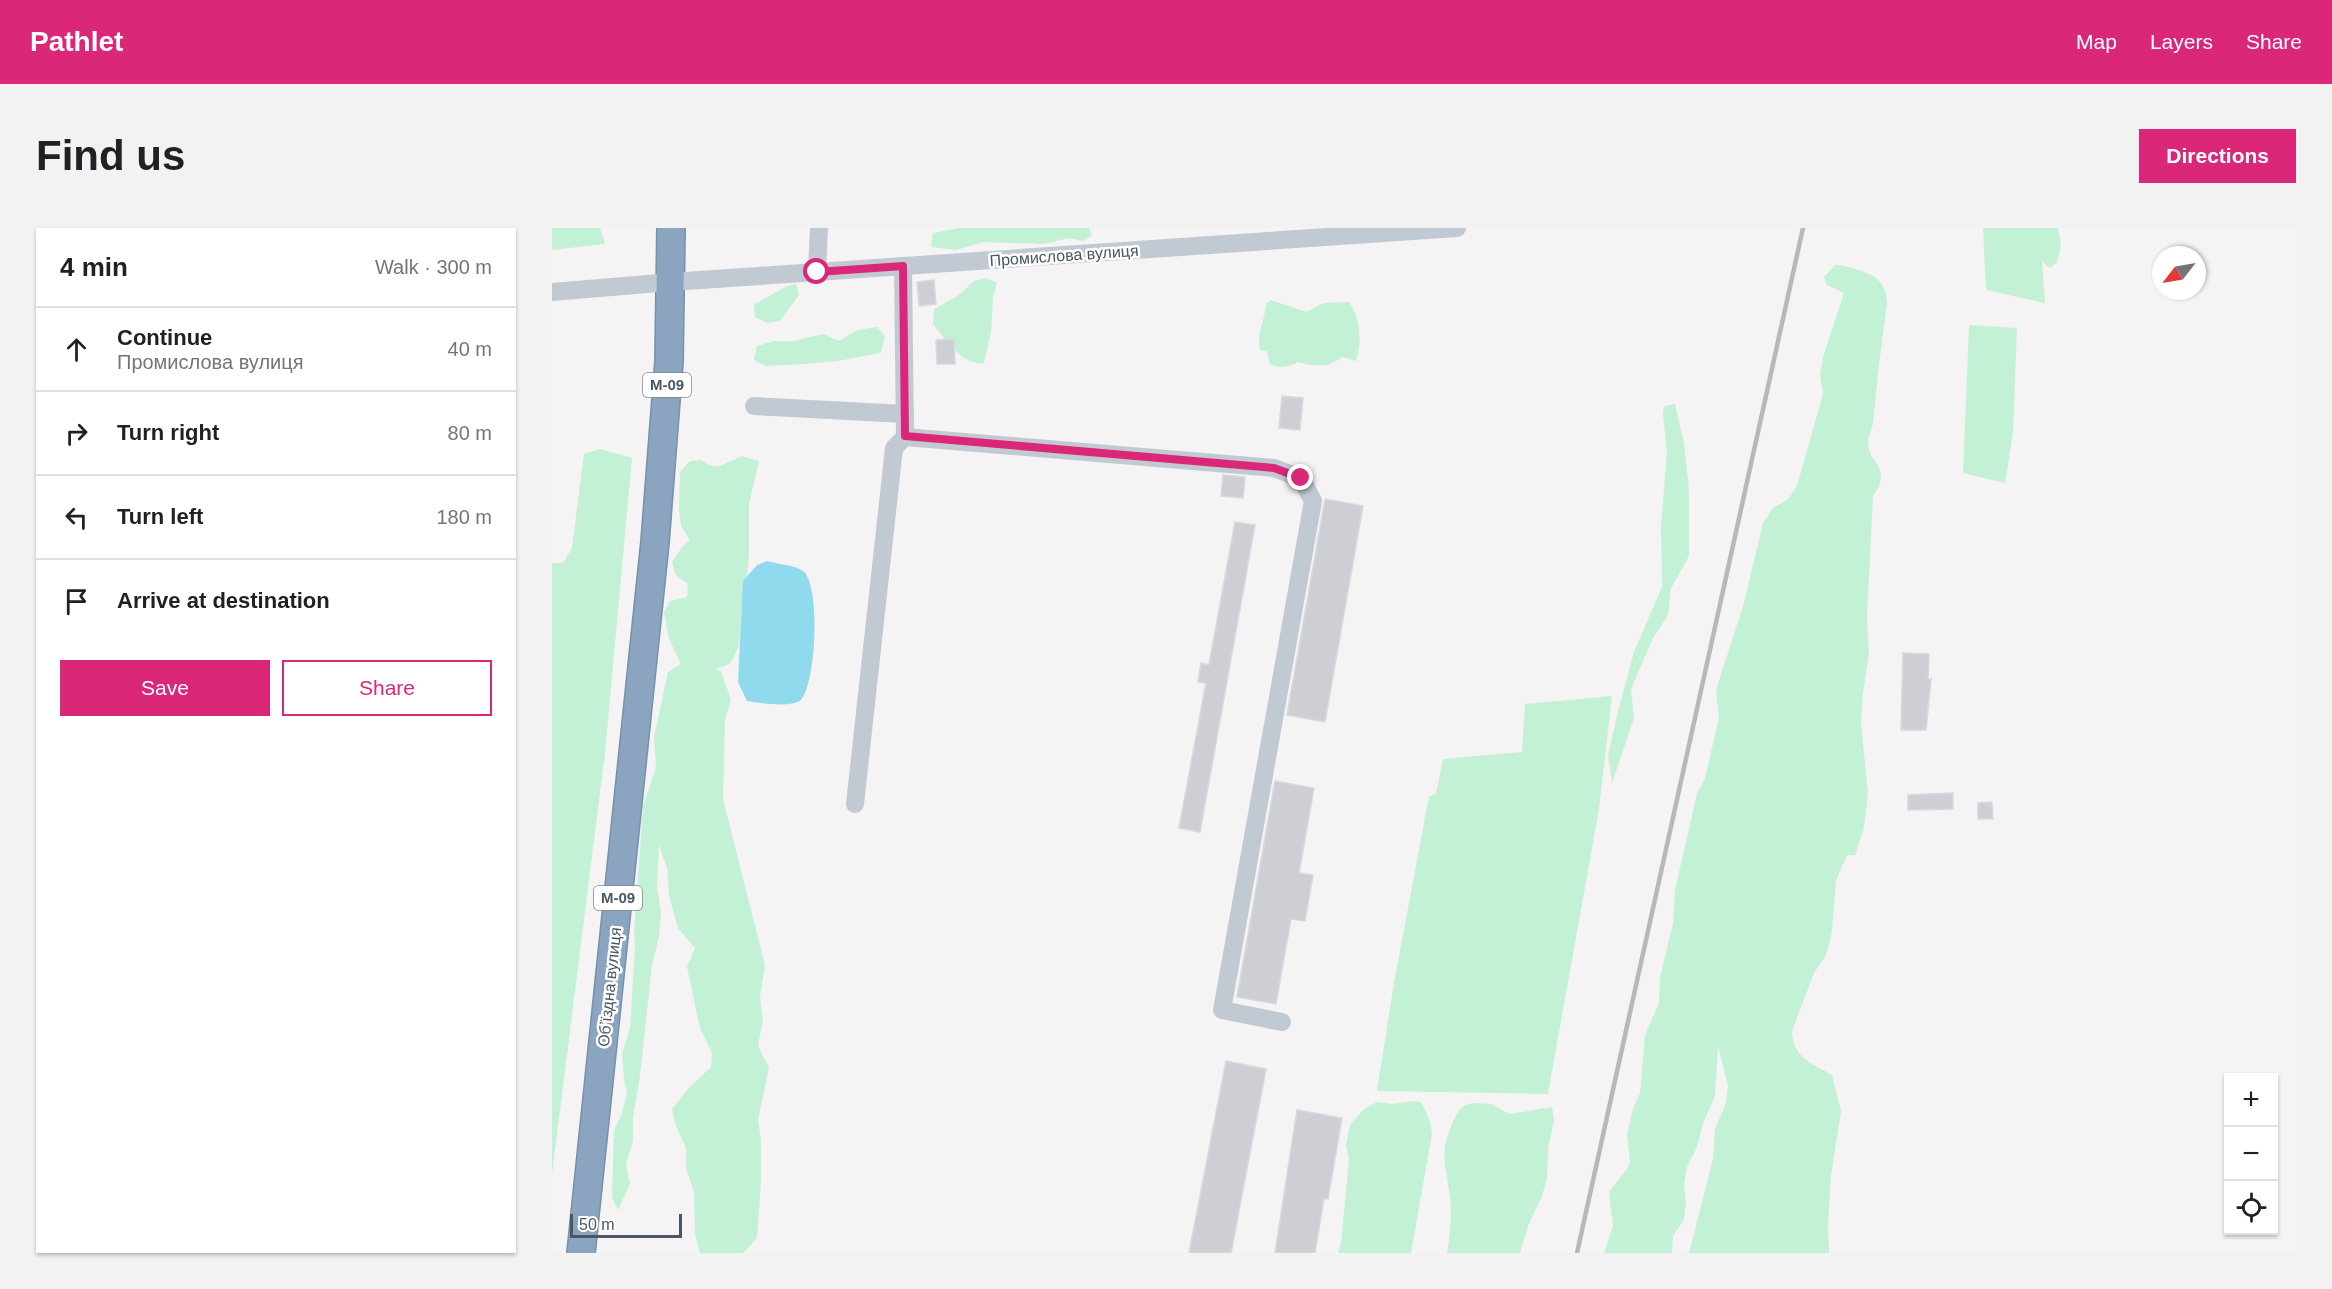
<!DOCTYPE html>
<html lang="en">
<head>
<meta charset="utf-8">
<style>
	body { margin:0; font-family:Helvetica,sans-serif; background:#f2f2f2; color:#202124 }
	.controls { position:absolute; right:18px; bottom:18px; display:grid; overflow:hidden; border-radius:0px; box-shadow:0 2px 4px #0004 }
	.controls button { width:54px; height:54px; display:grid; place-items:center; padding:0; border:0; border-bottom:2px solid #e0e0e0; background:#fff; color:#202124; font:30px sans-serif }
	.compass { position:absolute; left:1600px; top:18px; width:54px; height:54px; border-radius:50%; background:#fff; box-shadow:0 2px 4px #0004; rotate:239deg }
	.scale { position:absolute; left:18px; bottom:15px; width:112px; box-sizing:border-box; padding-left:6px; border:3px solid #4a5661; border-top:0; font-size:16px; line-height:21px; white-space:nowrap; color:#4a5661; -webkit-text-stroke:4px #fff; paint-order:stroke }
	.stop { position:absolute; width:18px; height:18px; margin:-14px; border:4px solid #db2777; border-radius:50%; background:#fff }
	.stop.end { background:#db2777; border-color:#fff; box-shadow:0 2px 6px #0008 }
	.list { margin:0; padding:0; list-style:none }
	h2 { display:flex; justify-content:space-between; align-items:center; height:78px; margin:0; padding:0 24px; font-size:26px }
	h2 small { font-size:20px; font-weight:400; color:#757577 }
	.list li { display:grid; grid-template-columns:39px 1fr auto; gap:18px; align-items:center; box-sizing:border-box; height:84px; padding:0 24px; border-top:2px solid #e0e0e0 }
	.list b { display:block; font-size:22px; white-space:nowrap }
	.list p { margin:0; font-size:20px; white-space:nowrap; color:#757577 }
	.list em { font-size:20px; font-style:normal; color:#757577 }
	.actions { display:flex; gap:12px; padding:18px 24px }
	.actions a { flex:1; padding:14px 0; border:2px solid #db2777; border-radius:0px; text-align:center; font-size:21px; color:#db2777 }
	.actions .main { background:#db2777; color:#fff }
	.icon { flex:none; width:33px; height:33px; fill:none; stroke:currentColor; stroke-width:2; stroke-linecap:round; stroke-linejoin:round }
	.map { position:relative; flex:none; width:1744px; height:1025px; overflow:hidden; border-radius:0px }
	header { display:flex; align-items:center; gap:36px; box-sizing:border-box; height:84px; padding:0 30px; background:#db2777; color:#fff }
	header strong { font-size:28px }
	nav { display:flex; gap:33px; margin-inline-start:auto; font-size:21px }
	.intro { display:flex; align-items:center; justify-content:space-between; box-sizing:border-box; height:144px; padding:0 36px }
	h1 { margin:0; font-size:42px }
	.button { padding:15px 27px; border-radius:0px; background:#db2777; color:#fff; font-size:21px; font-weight:700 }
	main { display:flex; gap:36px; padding:0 36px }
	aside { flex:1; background:#fff; border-radius:0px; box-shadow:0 2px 4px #0004 }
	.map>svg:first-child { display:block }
	.green { fill:#c3f1d5 }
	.water { fill:#90daee }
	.building { fill:#cdcfd5; stroke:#d7d9de; stroke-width:1.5 }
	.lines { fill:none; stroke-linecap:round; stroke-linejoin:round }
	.highway-casing { stroke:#7690ad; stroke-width:30 }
	.minor { stroke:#c1cad2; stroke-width:18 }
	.highway { stroke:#8ba5c1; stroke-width:27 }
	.rail { stroke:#b5b8bd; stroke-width:4.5 }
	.route { stroke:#db2777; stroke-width:8 }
	.labels { text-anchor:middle; stroke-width:5; stroke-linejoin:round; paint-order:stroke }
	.shield { fill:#fff; stroke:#808990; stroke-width:1.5 }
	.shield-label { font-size:15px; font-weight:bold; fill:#4a5661 }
	.street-label { font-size:16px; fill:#4a5661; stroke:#fff }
</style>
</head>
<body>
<header>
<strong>Pathlet</strong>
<nav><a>Map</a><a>Layers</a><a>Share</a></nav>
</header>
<div class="intro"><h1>Find us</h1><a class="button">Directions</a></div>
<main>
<aside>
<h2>4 min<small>Walk · 300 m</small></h2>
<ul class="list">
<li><svg class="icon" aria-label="ahead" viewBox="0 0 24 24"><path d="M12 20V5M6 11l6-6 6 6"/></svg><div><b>Continue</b><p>Промислова вулиця</p></div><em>40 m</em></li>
<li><svg class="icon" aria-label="right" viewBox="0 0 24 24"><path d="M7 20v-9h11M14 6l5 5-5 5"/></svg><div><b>Turn right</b></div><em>80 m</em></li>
<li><svg class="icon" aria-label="left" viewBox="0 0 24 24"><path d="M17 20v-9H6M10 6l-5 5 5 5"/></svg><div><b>Turn left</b></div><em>180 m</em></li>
<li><svg class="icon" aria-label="arrive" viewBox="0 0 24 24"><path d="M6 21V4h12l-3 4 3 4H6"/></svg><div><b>Arrive at destination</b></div></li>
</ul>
<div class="actions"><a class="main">Save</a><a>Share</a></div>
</aside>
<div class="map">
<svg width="1744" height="1025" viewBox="0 0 1744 1025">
	<rect width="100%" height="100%" fill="#f5f3f3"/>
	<g class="green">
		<polygon points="0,0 48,0 53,16 0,22"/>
		<polygon points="407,0 537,0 540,7 532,13 517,10 492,16 432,14 404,22 379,19 381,5"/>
		<polygon points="1431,0 1506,0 1509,17 1505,34 1498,40 1490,33 1493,75 1434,62"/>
		<path d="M 1283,37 C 1292,37 1298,40 1307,42 C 1326,49 1334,54 1335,76 C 1329,116 1325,155 1321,195 C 1320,201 1317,207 1316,213 C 1315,236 1342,238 1321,268 L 1315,391 L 1317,425 L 1311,464 L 1309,496 L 1316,565 L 1312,600 L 1303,627 L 1295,627 L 1284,653 L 1280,702 L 1276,721 L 1273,729 L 1262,745 L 1240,803 C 1240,829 1261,836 1280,847 L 1289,883 L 1279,948 L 1276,997 L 1277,1025 L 1137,1025 L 1161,931 L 1163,901 L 1174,875 L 1176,858 L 1166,818 L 1163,868 L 1151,895 L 1145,919 L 1135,939 L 1132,956 L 1134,975 L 1132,992 L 1121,1008 L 1120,1025 L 1052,1025 L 1061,998 L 1057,964 L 1075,941 L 1078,933 L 1075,906 L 1081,881 L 1088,865 L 1093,807 L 1107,775 L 1108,750 L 1121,695 L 1123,662 L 1145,566 L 1153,550 L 1167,490 L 1164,462 L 1192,375 L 1211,295 L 1221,280 L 1236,271 L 1245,258 L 1271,166 L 1268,148 L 1271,129 L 1292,65 L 1275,57 L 1272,49 Z"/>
		<path d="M 434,50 L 445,55 L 441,70 L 439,104 L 432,135 C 410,138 394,111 381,96 L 382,81 L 407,67 L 422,53 Z"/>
		<path d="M 244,56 L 247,67 L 228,93 L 215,95 L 203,89 L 202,76 C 217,70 230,58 244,56 Z"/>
		<path d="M 719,72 L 754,84 L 772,75 L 797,74 C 809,92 810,113 804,133 L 791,129 L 776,137 L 758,137 L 746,134 C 738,139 726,141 718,136 L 715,123 L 708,122 C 704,104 713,93 714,76 Z"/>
		<polygon points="1417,97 1465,100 1461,205 1453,255 1411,245"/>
		<polygon points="325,99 333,108 329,125 286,133 252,136 214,138 202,132 205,118 223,113 241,113 271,106 287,113 305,102"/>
		<polygon points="1123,176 1132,215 1137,263 1137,328 1119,360 1116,387 1100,412 1079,461 1082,490 1060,555 1056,527 1066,483 1082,424 1110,359 1109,298 1115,224 1111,186 1112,178"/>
		<polygon points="48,221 80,230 53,525 0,946 0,335 11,335 20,320 32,226"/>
		<polygon points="190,228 207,233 197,276 197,329 195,346 191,360 187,418 178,436 163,441 169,443 179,472 173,492 171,571 213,737 208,768 211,792 206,818 217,840 206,892 209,912 209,954 205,1010 191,1025 148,1025 143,1007 142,964 134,940 134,920 123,896 120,881 136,861 159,839 160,825 148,800 135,739 143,720 126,700 117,667 115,640 107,617 105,659 109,684 107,709 100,737 88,848 81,889 81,913 74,936 78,956 66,982 60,970 62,902 70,885 75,866 72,851 70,826 78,800 83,719 82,705 91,579 104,539 102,509 116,444 129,436 117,411 112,384 118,373 135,369 136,356 123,346 120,334 130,319 138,312 129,298 127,282 128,244 138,233 149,232 157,237 166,239"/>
		<polygon points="1060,468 1047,581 996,866 825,863 842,755 877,568 884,566 891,531 970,524 973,476"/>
		<polygon points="862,873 869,874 878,893 880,906 859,1025 786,1025 789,1015 797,932 794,917 798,897 812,881 825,874 839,876"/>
		<path d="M 921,875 L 939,876 L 958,886 L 1000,879 L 1002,893 L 996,920 L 995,950 L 990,968 L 976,998 L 968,1025 L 895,1025 C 898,1008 900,987 898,969 C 894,936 886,925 902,892 C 906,882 910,877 921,875 Z"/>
	</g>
	<path class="water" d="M 215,333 C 225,336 243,337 251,343 C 269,357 264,455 249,472 C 240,480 206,475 195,473 L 186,454 L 191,353 L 205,337 Z"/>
	<g class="building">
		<polygon points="382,52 384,76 367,78 365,54"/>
		<polygon points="402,111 403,136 385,136 384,112"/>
		<polygon points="730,168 751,170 748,202 727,200"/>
		<polygon points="671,247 693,249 691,270 669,268"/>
		<polygon points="773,271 811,278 773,494 735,487"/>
		<polygon points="683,294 703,297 648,604 627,600 654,455 646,454 649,435 657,437"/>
		<polygon points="1351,425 1377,426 1376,451 1379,451 1374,502 1349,502"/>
		<polygon points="723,553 762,560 747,645 761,647 753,693 739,691 724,776 685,769"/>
		<polygon points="1401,565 1401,581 1356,582 1356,567"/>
		<polygon points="1440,574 1441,591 1426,591 1426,575"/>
		<polygon points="674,833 714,841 679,1025 637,1025"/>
		<polygon points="745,882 790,890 776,971 772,970 763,1025 723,1025"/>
	</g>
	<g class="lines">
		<defs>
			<polyline id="highway" points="29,1025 103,314 117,133 119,0"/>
		</defs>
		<use href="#highway" class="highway-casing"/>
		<g class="minor">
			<polyline points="351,38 353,209 722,240 749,250 761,273 670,782 730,794"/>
			<polyline points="265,44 267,0"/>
			<polyline points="0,64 119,54 905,0"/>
			<polyline points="202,178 353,186"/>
			<polyline points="303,576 342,220 353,209"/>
		</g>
		<use href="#highway" class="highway"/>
		<polyline class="rail" points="1025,1025 1251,0"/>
	</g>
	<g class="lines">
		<polyline class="route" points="265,44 351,38 353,208 722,240 749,250"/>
	</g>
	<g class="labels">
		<g class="shield">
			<rect x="91" y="145" width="48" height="24" rx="4.5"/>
			<rect x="42" y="658" width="48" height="24" rx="4.5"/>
		</g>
		<g class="shield-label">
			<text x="115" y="162">М-09</text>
			<text x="66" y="675">М-09</text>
		</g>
		<g class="street-label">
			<text transform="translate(512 27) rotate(-4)" y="6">Промислова вулиця</text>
			<text transform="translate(57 759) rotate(-84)" y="6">Обʼїздна вулиця</text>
		</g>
	</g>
</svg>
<div class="controls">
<button>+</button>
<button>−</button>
<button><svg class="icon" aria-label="locate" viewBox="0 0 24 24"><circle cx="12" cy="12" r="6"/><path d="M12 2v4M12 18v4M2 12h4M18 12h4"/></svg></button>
</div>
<svg class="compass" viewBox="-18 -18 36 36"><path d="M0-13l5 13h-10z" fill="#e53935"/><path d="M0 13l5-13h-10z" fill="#757577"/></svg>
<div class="scale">50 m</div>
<div class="stop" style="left:265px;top:44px"></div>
<div class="stop end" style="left:749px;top:250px"></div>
</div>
</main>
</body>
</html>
